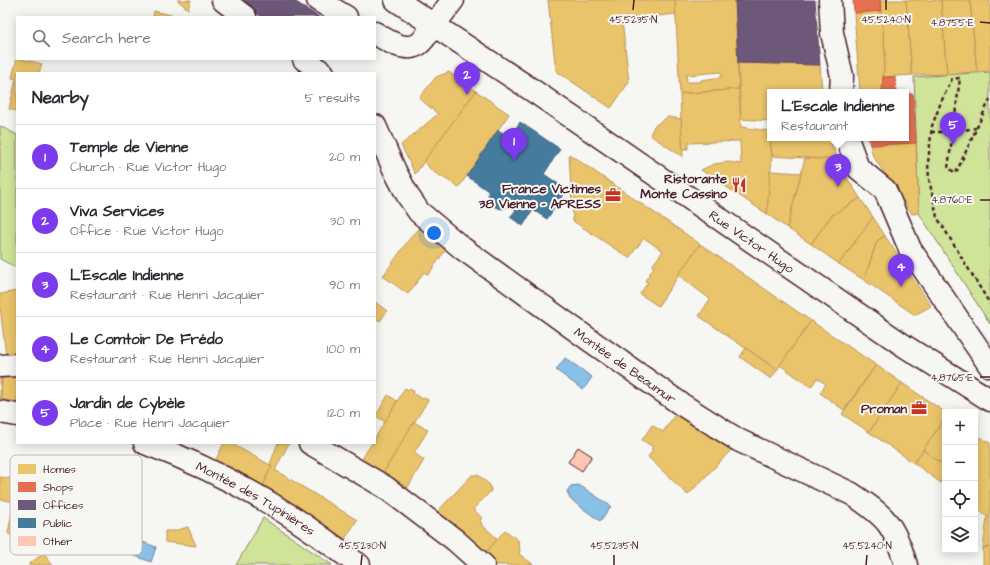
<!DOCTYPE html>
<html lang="en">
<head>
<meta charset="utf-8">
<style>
	body { margin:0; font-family:"Architects Daughter",sans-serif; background:#f2f2f3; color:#2b2b33 }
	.controls { position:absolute; right:12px; bottom:12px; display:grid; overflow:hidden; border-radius:0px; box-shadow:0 2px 10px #0003 }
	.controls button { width:36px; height:36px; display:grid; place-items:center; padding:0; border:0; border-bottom:1px solid #e1e1e2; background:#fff; color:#2b2b33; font:20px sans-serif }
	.you { position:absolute; left:434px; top:233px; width:14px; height:14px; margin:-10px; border:3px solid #fff; border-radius:50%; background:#1a73e8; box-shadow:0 0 0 6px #1a73e833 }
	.badge { display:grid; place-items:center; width:26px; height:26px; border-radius:50%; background:#7c3aed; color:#fff; font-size:13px; font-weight:700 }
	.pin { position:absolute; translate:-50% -33px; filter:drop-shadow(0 1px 2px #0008) }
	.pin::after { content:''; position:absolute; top:21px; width:14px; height:12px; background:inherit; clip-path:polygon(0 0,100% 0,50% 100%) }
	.popup { position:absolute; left:767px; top:89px; width:142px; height:52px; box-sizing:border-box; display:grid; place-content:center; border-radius:0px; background:#fff; filter:drop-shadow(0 1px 3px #0005); font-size:13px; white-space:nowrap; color:#7c7c81 }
	.popup b { font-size:15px; color:#2b2b33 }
	.popup::after { content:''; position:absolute; left:50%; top:100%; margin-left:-8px; border:8px solid transparent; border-top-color:#fff }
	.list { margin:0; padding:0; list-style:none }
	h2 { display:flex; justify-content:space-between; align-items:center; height:52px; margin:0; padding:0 16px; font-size:17px }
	h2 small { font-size:13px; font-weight:400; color:#7c7c81 }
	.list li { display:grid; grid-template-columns:26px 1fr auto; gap:12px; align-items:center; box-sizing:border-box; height:64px; padding:0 16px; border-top:1px solid #e1e1e2 }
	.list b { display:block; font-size:15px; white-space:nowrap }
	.list p { margin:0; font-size:13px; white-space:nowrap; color:#7c7c81 }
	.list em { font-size:13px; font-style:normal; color:#7c7c81 }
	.icon { flex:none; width:22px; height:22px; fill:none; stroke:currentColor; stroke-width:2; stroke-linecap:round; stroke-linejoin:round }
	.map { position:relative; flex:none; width:990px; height:565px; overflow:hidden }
	.search { position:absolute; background:#fff; box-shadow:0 2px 10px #0003; left:16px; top:16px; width:360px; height:44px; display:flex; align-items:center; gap:10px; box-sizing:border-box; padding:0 14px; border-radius:0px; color:#7c7c81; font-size:15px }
	.panel { position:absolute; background:#fff; box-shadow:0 2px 10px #0003; left:16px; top:72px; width:360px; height:372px; border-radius:0px }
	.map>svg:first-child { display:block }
	.green { fill:#cfe499; stroke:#8c8262 }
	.water { fill:#89c0e7; stroke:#70809c }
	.homes { fill:#e9c46a; stroke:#b99257; fill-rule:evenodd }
	.shops { fill:#e76f51; stroke:#b85746 }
	.offices { fill:#6d597a; stroke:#624862 }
	.public { fill:#457b9d; stroke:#465f7b }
	.building { fill:#ffc6b3; stroke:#4a1f2b }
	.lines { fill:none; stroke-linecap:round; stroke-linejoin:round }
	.minor-casing { stroke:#4a1f2b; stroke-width:25 }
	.secondary-casing { stroke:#4a1f2b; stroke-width:25 }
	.path { stroke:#4a1f2b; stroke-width:2.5; stroke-dasharray:4 3; stroke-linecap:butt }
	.minor { stroke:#f6f6f2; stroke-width:22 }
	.secondary { stroke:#f6f6f2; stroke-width:22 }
	.ticks { fill:none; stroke:#4a1f2b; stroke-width:1.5 }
	.labels { text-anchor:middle; stroke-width:4; stroke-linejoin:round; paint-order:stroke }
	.poi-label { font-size:13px; font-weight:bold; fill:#4a1f2b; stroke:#f6f6f2; text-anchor:end }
	.street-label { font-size:13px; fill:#4a1f2b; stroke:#f6f6f2 }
	.key { fill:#f6f6f2; stroke:#c2b6b6; stroke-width:1 }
	.key-label { font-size:11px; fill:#4a1f2b }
	.ticks-label { font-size:10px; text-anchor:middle; fill:#4a1f2b; stroke:#f6f6f2; stroke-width:4; stroke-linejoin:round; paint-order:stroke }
</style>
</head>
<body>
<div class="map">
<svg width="990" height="565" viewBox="0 0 990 565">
	<rect width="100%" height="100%" fill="#f6f6f2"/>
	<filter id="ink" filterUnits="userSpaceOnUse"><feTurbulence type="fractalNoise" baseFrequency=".025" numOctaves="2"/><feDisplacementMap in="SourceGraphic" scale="8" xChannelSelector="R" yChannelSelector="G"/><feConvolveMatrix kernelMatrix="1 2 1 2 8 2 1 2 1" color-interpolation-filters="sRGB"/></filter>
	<g filter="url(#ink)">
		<g class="green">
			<polygon points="990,72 990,324 919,213 914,77"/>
			<polygon points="0,126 17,135 17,268 0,259"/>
			<polygon points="263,518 332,565 236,565"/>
		</g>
		<g class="water">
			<polygon points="565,358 592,377 583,390 556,370"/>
			<polygon points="578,485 582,487 611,506 600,521 570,499 567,491 571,486"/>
			<polygon points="99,526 156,547 151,562 94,540"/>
		</g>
		<g class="homes">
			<polygon points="177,0 191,0 188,9"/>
			<polygon points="548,0 675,0 676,14 622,20 629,82 611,108 556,71"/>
			<path d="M 675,0 L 735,0 L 739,89 L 680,94 ZM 721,72 L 722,77 L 701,80 L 701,82 L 687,82 L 686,75 Z"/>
			<polygon points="880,0 906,0 912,75 883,77 885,52"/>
			<polygon points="906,0 941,0 947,74 912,75"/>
			<polygon points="941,0 970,0 977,72 947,74"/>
			<polygon points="970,0 990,0 990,71 977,72"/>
			<polygon points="154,11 175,16 153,17"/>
			<polygon points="881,11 885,52 882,92 860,92 854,13"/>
			<polygon points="17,58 42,64 39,73 17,73 17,111 9,109 16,79 12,78"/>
			<polygon points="738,63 820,65 822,92 770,92 770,121 741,119"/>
			<polygon points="449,72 476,91 415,174 401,145 438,114 419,98 436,77"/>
			<polygon points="739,89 741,127 769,131 772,156 767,214 701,170 714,164 728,162 741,164 740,141 688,143 688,149 682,149 680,94"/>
			<polygon points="476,91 509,114 459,187 432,171 424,161"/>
			<polygon points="668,117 681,119 683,157 650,135 654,126"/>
			<polygon points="770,138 829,138 838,160 772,156"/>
			<polygon points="916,143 919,213 912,214 873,156 870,145"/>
			<polygon points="569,154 700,244 658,306 640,294 648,282 645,281 654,267 652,266 663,251 644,238 629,258 573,221"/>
			<polygon points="805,158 838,160 846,176 860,198 831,216 811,244 787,228"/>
			<polygon points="770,171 801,173 787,228 767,214"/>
			<polygon points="860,198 873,217 839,264 811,244 831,216"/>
			<polygon points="873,217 885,236 877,241 864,280 839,264"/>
			<polygon points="424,225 446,249 428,275 424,272 408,294 383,276 413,234"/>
			<polygon points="885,236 931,306 915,315 864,280 877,241"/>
			<polygon points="700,244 811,321 777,370 699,316 710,299 678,275"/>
			<polygon points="17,291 17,355 6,356 0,307 0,294"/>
			<polygon points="375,302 387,311 380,321 375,318"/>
			<polygon points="811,321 876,365 844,410 820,393 826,384 817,378 811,387 780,365"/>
			<polygon points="746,348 777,370 771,379 740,357"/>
			<polygon points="876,365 902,383 869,432 842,414"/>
			<polygon points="17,377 17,402 1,399 2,378"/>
			<polygon points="0,378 2,378 1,399 0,399"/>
			<polygon points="902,383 945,412 945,418 914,463 869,432"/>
			<polygon points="405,388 408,390 410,388 414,391 413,393 422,399 424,398 428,400 382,475 360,462 372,443 375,443 375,438"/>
			<polygon points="388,395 397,401 385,422 376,416"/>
			<polygon points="679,409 736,445 688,495 648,457 653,450 651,449 653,447 642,440 652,425 663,432"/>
			<polygon points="945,418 945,466 923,450"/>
			<polygon points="414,422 428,430 414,453 424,460 405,492 382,475"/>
			<polygon points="975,434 990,443 990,517 987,517 975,507"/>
			<polygon points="224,443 230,443 272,466 267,476 263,488 215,461"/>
			<polygon points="278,443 289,443 275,470 357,520 345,539 263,488 267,476 272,466 270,464"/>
			<polygon points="923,450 945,466 945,478 941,483 914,463"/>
			<polygon points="472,475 478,475 490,485 491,491 473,509 482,518 480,520 482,525 498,539 483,556 436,513"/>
			<polygon points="0,477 32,482 31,489 49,491 72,499 71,505 83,509 79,518 42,508 0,499"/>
			<polygon points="14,502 42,508 37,541 10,535 8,533"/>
			<polygon points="987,517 990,517 990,547 983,548"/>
			<polygon points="188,527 196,546 165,542 165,531 174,531"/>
			<polygon points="505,530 518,540 520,551 519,554 534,565 493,565 483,556"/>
			<polygon points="990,547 990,565 983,565 983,548"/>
			<polygon points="44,553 53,565 28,565"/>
		</g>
		<g class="shops">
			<polygon points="853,0 880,0 881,11 854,13"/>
			<polygon points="883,77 895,77 896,92 882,92"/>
			<polygon points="906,94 913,94 916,143 870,145 868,138 906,138"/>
		</g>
		<g class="offices">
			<polygon points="236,0 293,0 319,17 262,17"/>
			<polygon points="735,0 815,0 820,65 738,63"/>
		</g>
		<polygon class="public" points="520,122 560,149 544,174 567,190 547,219 533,210 523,226 510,217 516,210 510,206 502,209 495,207 489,202 488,191 467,176 498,130 510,137"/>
		<polygon class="building" points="578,447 592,456 582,471 568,462"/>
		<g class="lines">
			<defs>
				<g id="minor">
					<polyline points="223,0 245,17"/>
					<polyline points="830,0 832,33 842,76 841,92"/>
					<polyline points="434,25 453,0"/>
					<polyline points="304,59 323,73"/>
					<path id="s1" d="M 375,126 L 395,171 L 408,196 L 419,212 L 462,248 L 591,341 L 681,404 L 738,440 L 852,494 C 886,517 894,524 906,565"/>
					<polyline points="847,138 858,168 885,190 910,249 990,366"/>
					<polyline points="0,366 17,365"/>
					<polyline points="0,412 17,415"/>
					<path id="s2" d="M 145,443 C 196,462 246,487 292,517 C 315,532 337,549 359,565"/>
					<polyline points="310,443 385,487 455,540 483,565"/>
				</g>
				<g id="secondary">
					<polyline points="318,0 346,17"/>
					<path id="s3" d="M 396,0 L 538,94 L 906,347 L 990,400"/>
					<path d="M 375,33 C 386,40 404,52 417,45 C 422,43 430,30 434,25"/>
				</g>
			</defs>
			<use href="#minor" class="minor-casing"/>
			<use href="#secondary" class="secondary-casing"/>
			<g class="path">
				<polyline points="990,99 956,173 948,168 960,78 952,79 941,102 932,126 928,163 929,179 937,217 990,304"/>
				<polyline points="931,132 953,132 976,128"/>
			</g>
			<use href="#minor" class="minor"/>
			<use href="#secondary" class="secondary"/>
		</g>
	</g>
	<path class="ticks" d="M 633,10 L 634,0M 886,10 L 886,0M 980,22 L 990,23M 980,200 L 990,200M 980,377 L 990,377M 361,565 L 362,555M 614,565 L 614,555M 866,565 L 867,555"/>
	<defs>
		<symbol id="restaurant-bare" viewBox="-9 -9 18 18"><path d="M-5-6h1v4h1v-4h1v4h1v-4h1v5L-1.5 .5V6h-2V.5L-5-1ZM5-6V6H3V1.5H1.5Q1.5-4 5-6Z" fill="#c8321e" stroke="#f6f6f2" stroke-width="2.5" paint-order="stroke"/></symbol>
		<symbol id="office-bare" viewBox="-9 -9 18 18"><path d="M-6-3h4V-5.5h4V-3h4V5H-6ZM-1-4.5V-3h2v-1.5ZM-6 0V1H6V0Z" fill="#c8321e" stroke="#f6f6f2" stroke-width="2.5" paint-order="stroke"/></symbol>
	</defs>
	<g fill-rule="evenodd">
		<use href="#restaurant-bare" x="728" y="174" width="22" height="22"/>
		<use href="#office-bare" x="602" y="184" width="22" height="22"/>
		<use href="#office-bare" x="908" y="397" width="22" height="22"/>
	</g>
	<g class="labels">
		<g class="poi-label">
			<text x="727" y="183">Ristorante<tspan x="727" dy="15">Monte Cassino</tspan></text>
			<text x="601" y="193">France Victimes<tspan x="601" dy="15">38 Vienne - APRESS</tspan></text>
			<text x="907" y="413">Proman</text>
		</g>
		<g class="street-label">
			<text dy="5" stroke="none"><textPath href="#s3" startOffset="430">Rue Victor Hugo</textPath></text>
			<text dy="5" stroke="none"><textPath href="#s1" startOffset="354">Montée de Beaumur</textPath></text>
			<text dy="5" stroke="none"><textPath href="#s2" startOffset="124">Montée des Tupinières</textPath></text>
		</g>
	</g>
	<rect x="10" y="455" width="132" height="100" rx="6" class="key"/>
	<rect x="18" y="464" width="18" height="10" fill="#e9c46a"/>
	<rect x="18" y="482" width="18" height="10" fill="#e76f51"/>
	<rect x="18" y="500" width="18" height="10" fill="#6d597a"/>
	<rect x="18" y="518" width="18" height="10" fill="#457b9d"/>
	<rect x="18" y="536" width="18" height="10" fill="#ffc6b3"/>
	<g class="key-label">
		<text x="43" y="473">Homes</text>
		<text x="43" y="491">Shops</text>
		<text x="43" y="509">Offices</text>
		<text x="43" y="527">Public</text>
		<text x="43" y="545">Other</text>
	</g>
	<g class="ticks-label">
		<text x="633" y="23">45.5235°N</text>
		<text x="886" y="23">45.5240°N</text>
		<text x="952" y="26">4.8755°E</text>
		<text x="952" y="203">4.8760°E</text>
		<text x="952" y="381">4.8765°E</text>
		<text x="362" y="549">45.5230°N</text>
		<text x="614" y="549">45.5235°N</text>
		<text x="867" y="549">45.5240°N</text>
	</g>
</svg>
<div class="controls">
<button>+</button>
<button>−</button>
<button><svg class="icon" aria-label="locate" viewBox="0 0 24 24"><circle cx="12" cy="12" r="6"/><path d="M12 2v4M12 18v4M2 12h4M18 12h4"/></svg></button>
<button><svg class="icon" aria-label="layers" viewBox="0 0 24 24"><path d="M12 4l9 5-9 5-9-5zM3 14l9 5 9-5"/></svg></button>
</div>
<div class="you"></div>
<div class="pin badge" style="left:514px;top:161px">1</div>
<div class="pin badge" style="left:467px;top:95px">2</div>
<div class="pin badge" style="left:838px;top:187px">3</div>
<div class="popup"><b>L'Escale Indienne</b>Restaurant</div>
<div class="pin badge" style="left:901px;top:287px">4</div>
<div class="pin badge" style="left:953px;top:145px">5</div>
<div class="search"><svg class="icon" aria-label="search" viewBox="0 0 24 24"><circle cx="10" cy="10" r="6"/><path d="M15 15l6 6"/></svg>Search here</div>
<section class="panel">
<h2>Nearby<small>5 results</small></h2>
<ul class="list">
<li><span class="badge">1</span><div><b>Temple de Vienne</b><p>Church · Rue Victor Hugo</p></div><em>20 m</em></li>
<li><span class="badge">2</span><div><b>Viva Services</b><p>Office · Rue Victor Hugo</p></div><em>30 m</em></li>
<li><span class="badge">3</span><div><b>L'Escale Indienne</b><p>Restaurant · Rue Henri Jacquier</p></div><em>90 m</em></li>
<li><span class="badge">4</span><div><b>Le Comtoir De Frédo</b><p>Restaurant · Rue Henri Jacquier</p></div><em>100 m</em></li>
<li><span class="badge">5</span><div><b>Jardin de Cybèle</b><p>Place · Rue Henri Jacquier</p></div><em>120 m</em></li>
</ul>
</section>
</div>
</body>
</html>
